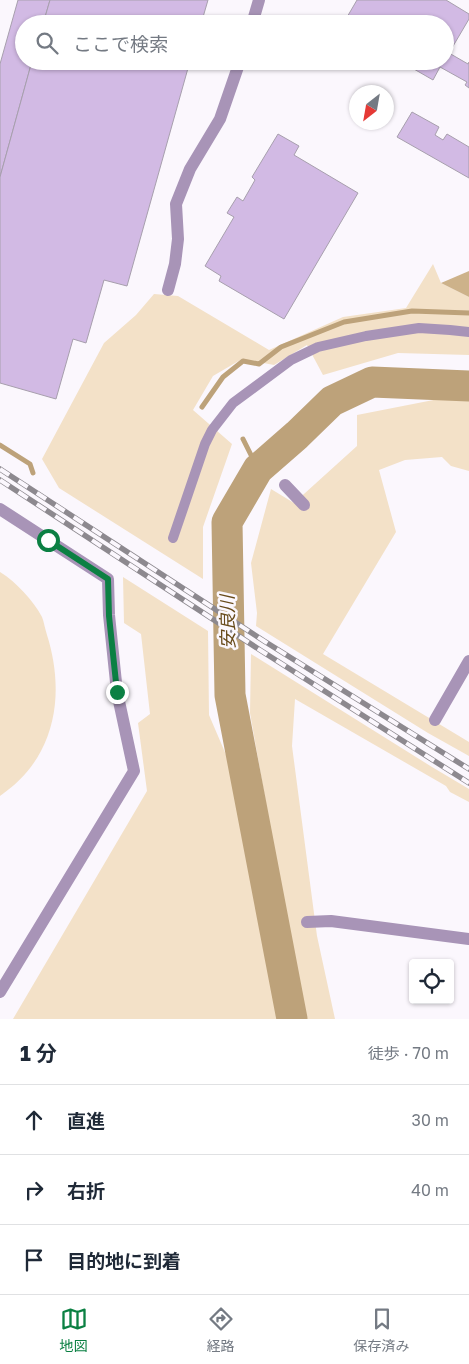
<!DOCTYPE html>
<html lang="ja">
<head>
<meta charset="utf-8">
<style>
	body { margin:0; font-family:"Golos Text","Noto Sans JP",sans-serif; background:#f6f6f7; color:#1f2937 }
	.controls { position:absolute; right:15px; bottom:15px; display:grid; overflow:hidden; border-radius:5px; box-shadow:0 1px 4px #0004 }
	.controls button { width:45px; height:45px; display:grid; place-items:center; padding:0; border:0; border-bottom:1px solid #e0e1e3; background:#fff; color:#1f2937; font:25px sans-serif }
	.compass { position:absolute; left:349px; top:85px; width:45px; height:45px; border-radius:50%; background:#fff; box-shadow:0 1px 4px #0004; rotate:211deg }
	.stop { position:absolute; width:15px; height:15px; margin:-11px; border:4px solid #0b8043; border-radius:50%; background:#fff }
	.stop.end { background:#0b8043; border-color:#fff; box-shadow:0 1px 5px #0008 }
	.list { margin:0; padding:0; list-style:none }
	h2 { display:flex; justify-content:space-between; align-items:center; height:65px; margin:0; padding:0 20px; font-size:21px }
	h2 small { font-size:16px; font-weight:400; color:#747a83 }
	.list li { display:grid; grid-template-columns:32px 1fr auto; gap:15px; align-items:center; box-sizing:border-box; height:70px; padding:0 20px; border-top:1px solid #e0e1e3 }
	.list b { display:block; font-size:19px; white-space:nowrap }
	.list em { font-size:16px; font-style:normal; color:#747a83 }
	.icon { flex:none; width:28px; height:28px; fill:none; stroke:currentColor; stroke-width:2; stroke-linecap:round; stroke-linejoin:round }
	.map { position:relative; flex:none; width:469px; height:1019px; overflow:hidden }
	.search { position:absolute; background:#fff; box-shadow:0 1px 4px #0004; left:15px; right:15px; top:15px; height:55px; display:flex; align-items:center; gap:12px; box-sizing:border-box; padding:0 18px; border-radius:28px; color:#747a83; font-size:19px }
	.sheet { height:275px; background:#fff }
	nav { display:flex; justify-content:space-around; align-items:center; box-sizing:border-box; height:70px; border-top:1px solid #e0e1e3; background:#fff; font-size:14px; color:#747a83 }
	nav a { display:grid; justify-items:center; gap:2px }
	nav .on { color:#0b8043 }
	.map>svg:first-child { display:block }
	.green { fill:#f3e1c8 }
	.forest { fill:#cdb28a }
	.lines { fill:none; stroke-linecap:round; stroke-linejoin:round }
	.stream { stroke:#bda27a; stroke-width:5 }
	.river { stroke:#bda27a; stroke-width:31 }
	.building { fill:#d2bae4; stroke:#a79fad }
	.service { stroke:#a894b7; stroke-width:10 }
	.minor { stroke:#a894b7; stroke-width:12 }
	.rail-casing { stroke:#8d898f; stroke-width:5.5 }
	.rail { stroke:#fbf7fd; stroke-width:4; stroke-dasharray:11; stroke-linecap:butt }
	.route { stroke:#0b8043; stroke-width:6 }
	.labels { text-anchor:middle; stroke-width:5; stroke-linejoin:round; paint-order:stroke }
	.water-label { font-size:18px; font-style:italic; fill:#674a1a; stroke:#fbf7fd }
</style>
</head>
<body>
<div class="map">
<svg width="469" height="1019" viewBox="0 0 469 1019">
	<rect width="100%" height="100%" fill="#fbf7fd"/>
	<g class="green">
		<polygon points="433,264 441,283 469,297 469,355 398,353 323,375 307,345 274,365 242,359 213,376 193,410 232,444 203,527 203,579 59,488 42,459 104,343 136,315 154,294 178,296 269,350 343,317 406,308"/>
		<polygon points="464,394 469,395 469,471 451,466 442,457 405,460 379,470 396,532 323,654 469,742 469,756 428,733 256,626 257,613 251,563 271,489 294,503 357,446 357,415"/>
		<path d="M 0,572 C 16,582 33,600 42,617 C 44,622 45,629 47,635 C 59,673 60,715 41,751 C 31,770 17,784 0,796 Z"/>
		<polygon points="123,577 208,631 209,715 227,757 277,1019 13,1019 147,791 138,723 150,714 141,634 124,623"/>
		<polygon points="251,654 432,767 469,789 469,802 450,792 446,786 295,699 292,746 317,936 335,1019 304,1019 250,713"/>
	</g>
	<polygon class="forest" points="469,271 469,297 441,283"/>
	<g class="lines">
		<g class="stream">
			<polyline points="202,407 223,377 243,361 259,364 281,347 344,322 412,311 469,313"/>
			<polyline points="243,439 258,469"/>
			<polyline points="0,445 30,464 33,473"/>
		</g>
		<polyline class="river" points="292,1019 230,695 227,522 258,469 297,435 332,401 372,382 469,386"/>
	</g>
	<g class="building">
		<polygon points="18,0 50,0 43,24 24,24 24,61 32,61 0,177 0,64"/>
		<polygon points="50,0 208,0 201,24 43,24"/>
		<polygon points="357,0 446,0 469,14 469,19 449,53 468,64 469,62 469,88 465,85 467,82 440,67 433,80 400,61 445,61 445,24 343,24"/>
		<polygon points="32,61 190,61 127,286 104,280 86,343 73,339 56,399 0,383 0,177"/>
		<polygon points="412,112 439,127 435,135 443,140 447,134 469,147 469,178 397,137"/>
		<polygon points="278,134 299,146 294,155 358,193 284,319 219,281 221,276 205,266 234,217 227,213 237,197 243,201 255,180 252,177"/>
	</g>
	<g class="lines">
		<polyline class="service" points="173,538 205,444 212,430 233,403 291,360 318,347 366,336 419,328 450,330 469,332"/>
		<g class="minor">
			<polyline points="252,24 259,0"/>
			<polyline points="168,290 175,264 178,239 176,204 190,169 220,119 240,61"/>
			<polyline points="285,485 304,505"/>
			<polyline points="0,509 108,579 109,615 117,692 134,771 0,992"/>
			<polyline points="435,720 469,661"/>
			<polyline points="307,922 331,921 469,939"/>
		</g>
		<defs>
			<g id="rail">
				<polyline points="0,469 264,641 469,769"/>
				<polyline points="0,480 260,650 469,783"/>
			</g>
		</defs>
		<use href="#rail" class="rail-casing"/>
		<use href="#rail" class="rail"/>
	</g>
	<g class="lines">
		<polyline class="route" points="48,540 108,579 109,616 117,692"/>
	</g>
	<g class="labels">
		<g class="water-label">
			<text transform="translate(228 622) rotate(-91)" y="6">安良川</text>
		</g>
	</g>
</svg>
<div class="controls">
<button><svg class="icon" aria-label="locate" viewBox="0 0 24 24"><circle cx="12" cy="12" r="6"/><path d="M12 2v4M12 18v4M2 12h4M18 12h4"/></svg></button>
</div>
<svg class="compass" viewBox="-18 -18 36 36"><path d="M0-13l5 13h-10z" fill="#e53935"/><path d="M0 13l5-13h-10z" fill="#747a83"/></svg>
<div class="stop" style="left:48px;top:540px"></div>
<div class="stop end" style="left:117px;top:692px"></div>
<div class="search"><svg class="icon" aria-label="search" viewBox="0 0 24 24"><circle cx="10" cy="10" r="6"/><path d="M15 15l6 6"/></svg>ここで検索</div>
</div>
<section class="sheet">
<h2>1 分<small>徒歩 · 70 m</small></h2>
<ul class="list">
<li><svg class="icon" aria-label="ahead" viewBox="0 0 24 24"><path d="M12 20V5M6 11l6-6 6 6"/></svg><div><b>直進</b></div><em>30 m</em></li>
<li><svg class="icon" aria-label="right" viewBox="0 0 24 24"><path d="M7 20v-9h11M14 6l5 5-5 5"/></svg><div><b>右折</b></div><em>40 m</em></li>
<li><svg class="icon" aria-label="arrive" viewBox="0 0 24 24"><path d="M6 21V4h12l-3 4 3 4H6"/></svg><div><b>目的地に到着</b></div></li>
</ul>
</section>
<nav>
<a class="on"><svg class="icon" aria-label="map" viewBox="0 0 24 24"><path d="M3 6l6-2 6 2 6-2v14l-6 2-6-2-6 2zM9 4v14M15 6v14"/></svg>地図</a>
<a><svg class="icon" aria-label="directions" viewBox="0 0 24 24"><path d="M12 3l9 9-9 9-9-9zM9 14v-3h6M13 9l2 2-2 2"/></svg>経路</a>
<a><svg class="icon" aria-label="saved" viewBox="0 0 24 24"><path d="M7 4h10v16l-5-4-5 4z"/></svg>保存済み</a>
</nav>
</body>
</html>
